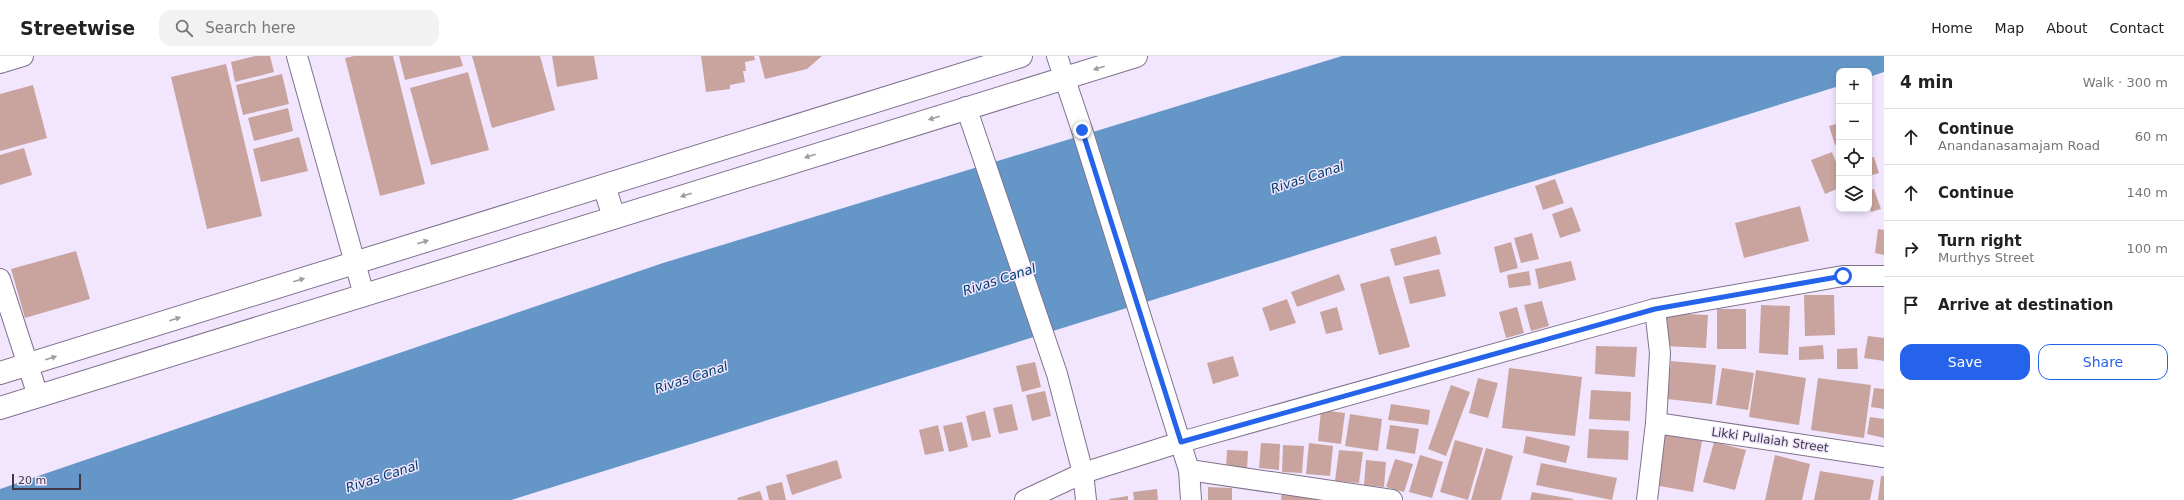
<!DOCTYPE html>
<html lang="en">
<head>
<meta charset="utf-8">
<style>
	body { margin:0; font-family:"DejaVu Sans",sans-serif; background:#f2f2f2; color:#222 }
	.controls { position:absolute; right:12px; top:12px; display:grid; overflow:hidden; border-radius:8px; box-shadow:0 2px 6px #0003 }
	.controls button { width:36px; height:36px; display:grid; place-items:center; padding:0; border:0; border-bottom:1px solid #e0e0e0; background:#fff; color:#222; font:20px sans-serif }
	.scale { position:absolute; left:12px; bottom:10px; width:69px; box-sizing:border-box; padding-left:4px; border:2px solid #3d3743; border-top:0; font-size:11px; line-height:14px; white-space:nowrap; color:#3d3743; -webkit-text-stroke:3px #f2e6ff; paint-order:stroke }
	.stop { position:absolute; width:12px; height:12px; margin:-9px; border:3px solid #2563eb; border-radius:50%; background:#fff }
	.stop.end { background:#2563eb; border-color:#fff; box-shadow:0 1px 4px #0008 }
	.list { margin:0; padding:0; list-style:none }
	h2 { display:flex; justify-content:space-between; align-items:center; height:52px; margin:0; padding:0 16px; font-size:17px }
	h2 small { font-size:13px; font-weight:400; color:#767676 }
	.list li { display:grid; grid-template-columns:26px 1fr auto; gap:12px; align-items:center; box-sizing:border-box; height:56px; padding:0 16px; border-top:1px solid #e0e0e0 }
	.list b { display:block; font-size:15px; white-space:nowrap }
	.list p { margin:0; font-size:13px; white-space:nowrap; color:#767676 }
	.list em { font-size:13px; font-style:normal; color:#767676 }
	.actions { display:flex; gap:8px; padding:12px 16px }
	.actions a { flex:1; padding:9px 0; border:1px solid #2563eb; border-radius:12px; text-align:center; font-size:14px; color:#2563eb }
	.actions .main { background:#2563eb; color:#fff }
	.icon { flex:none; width:22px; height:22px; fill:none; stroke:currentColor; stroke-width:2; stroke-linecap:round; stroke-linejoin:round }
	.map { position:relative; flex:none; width:1884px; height:444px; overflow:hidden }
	header { display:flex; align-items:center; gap:24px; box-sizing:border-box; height:56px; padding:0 20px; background:#fff; border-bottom:1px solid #e0e0e0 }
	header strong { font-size:19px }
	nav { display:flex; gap:22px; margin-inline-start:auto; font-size:14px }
	.search { width:280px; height:36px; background:#f2f2f2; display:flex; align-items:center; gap:10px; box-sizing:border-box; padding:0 14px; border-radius:12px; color:#767676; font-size:15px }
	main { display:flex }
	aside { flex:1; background:#fff }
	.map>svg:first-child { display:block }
	.water { fill:#6497c7 }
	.building { fill:#c9a49e }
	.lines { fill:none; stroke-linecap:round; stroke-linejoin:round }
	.minor-casing { stroke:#80728d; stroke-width:22 }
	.tertiary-casing { stroke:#80728d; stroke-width:24 }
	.secondary-casing { stroke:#80728d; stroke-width:24 }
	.minor { stroke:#fff; stroke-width:20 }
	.tertiary { stroke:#fff; stroke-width:22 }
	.secondary { stroke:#fff; stroke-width:22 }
	.oneway { fill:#9e9ba1 }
	.route { stroke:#2563eb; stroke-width:5 }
	.labels { text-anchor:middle; stroke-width:3; stroke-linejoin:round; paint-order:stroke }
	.street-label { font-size:12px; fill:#3d3743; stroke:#f2e6ff }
	.water-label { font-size:13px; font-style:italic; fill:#003c69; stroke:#f2e6ff }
</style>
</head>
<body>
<header>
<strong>Streetwise</strong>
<div class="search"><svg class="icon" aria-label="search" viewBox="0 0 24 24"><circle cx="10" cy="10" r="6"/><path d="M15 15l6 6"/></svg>Search here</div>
<nav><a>Home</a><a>Map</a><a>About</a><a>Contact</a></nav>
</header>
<main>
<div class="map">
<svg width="1884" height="444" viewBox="0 0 1884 444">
	<rect width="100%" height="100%" fill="#f2e6ff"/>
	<polygon class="water" points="1342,0 1884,0 1884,16 1869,21 1869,15 1839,15 1839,30 511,444 0,444 0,433 663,207"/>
	<g class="building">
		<polygon points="255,0 270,0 274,16 235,26 231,6"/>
		<polygon points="354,0 393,0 425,128 380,140 345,2"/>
		<polygon points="399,0 460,0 463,10 405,24"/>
		<polygon points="472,0 540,0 555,54 492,72"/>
		<polygon points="552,0 594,0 598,23 557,31"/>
		<polygon points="701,0 754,0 755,4 745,6 746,15 743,15 745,26 730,29 730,33 706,36"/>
		<polygon points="759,0 822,0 807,13 765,23"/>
		<polygon points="226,8 262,160 207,173 171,21"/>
		<polygon points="468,16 489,94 431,109 410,32"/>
		<polygon points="282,18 289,48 243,59 236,29"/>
		<polygon points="33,29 47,82 0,95 0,38"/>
		<polygon points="288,52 293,75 254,85 248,62"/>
		<polygon points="1839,67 1839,88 1835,89 1829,70"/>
		<polygon points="299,81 308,115 261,126 253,93"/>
		<polygon points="24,92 32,119 0,129 0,99"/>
		<polygon points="1832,96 1839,114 1839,132 1825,138 1811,104"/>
		<polygon points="1874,101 1879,117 1869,120 1869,102"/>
		<polygon points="1555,123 1564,147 1543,154 1535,130"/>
		<polygon points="1874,133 1881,153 1871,156 1869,149 1869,135"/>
		<polygon points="1800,150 1809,185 1744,202 1735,167"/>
		<polygon points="1572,151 1581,175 1560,182 1552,158"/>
		<polygon points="1878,173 1884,174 1884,199 1875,197"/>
		<polygon points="1532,177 1539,203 1521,207 1514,182"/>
		<polygon points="1436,180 1441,198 1395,210 1390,193"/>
		<polygon points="1511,186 1518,212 1500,217 1494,191"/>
		<polygon points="76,195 90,243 25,262 11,213"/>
		<polygon points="1571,205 1576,224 1539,233 1535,213"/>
		<polygon points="1439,213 1446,240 1410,248 1403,221"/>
		<polygon points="1529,215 1531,229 1509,232 1507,219"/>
		<polygon points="1339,218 1345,234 1297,251 1291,236"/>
		<polygon points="1389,220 1410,291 1379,299 1360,228"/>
		<polygon points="1804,239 1834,239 1835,279 1805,280"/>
		<polygon points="1287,243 1296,267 1270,275 1262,252"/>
		<polygon points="1542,245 1549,270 1531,275 1524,249"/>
		<polygon points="1761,249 1790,250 1788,299 1759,297"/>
		<polygon points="1337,251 1343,274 1326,278 1320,256"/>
		<polygon points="1517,251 1524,277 1506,282 1499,256"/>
		<rect x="1717" y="253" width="29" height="40"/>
		<polygon points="1665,257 1708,259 1706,292 1663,290"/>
		<polygon points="1868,280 1884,282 1884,305 1864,302"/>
		<polygon points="1823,289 1824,303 1799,304 1799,291"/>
		<polygon points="1596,290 1637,291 1635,321 1595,318"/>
		<polygon points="1857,292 1858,313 1837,313 1837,293"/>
		<polygon points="1233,300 1239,320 1213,328 1207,307"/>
		<polygon points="1671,305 1716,309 1712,348 1667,343"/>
		<polygon points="1035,306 1041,331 1022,336 1016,310"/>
		<polygon points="1509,312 1582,321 1575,380 1502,372"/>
		<polygon points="1722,312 1754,317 1748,354 1716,349"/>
		<polygon points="1756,314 1806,322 1799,369 1749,361"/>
		<polygon points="1478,322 1498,327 1488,362 1469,357"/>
		<polygon points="1818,322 1871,329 1864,382 1811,374"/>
		<polygon points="1451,329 1470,336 1446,400 1428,393"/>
		<polygon points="1874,332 1884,333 1884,353 1871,351"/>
		<polygon points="1591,334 1631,336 1630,365 1589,363"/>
		<polygon points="1045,335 1051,360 1032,365 1026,339"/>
		<polygon points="1012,348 1018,374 999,378 993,352"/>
		<polygon points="1391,348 1430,354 1428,369 1388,364"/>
		<polygon points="1321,354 1345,357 1341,388 1318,385"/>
		<polygon points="985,355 991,381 972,385 966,360"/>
		<polygon points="1350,358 1382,363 1378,395 1345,390"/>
		<polygon points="1870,361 1884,363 1884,382 1867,378"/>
		<polygon points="962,366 968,391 949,396 943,370"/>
		<polygon points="938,369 944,395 925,399 919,374"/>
		<polygon points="1390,369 1419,373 1415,398 1386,393"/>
		<polygon points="1589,373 1629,375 1628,404 1587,402"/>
		<polygon points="1663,378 1702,385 1693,436 1654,429"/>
		<polygon points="1526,380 1570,390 1566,407 1523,397"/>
		<polygon points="1455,384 1483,392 1468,444 1440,436"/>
		<polygon points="1714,386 1746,394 1735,434 1703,426"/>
		<polygon points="1261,387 1280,388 1279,414 1259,412"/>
		<polygon points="1309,387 1333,390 1330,420 1306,418"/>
		<polygon points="1283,389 1304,390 1302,417 1282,416"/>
		<polygon points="1486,392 1513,400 1501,444 1471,444"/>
		<polygon points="1227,394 1248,395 1247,414 1226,414"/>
		<polygon points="1339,394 1363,396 1359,427 1335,425"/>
		<polygon points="1420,399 1443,406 1432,442 1409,436"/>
		<polygon points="1775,399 1810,408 1802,444 1765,444"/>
		<polygon points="1395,403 1413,408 1404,436 1386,431"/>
		<polygon points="837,404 842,422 792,439 786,419"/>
		<polygon points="1366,404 1386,406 1384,431 1364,429"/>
		<polygon points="1541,407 1617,422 1612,444 1536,429"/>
		<polygon points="1820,415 1874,424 1870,444 1814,444"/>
		<polygon points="1881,420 1884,420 1884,444 1878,444"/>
		<polygon points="782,426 786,444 769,444 766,430"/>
		<polygon points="1208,431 1232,432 1232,444 1208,444"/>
		<polygon points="1157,433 1158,444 1134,444 1133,436"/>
		<polygon points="760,435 763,444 738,444 737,442"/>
		<polygon points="1282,436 1339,444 1281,444"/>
		<polygon points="1532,436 1573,443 1573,444 1530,444"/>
		<polygon points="1128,440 1128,444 1109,444 1109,443"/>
	</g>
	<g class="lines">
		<defs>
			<g id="minor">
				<polyline points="297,0 364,239"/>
				<polyline points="1057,0 1082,74 1189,414 1191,444"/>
				<polyline points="0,7 23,0"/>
				<polyline points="966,51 1057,318 1083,417 1086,444"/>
				<polyline points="0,223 38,340"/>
				<polyline points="1656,367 1884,401"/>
				<polyline points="1189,414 1392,444"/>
				<polyline points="1025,444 1083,417 1181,386 1655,253 1843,220 1884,220"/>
				<polyline points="1647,444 1656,367 1660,297 1655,253"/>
			</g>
			<g id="tertiary">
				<polyline points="0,317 1021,0"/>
				<polyline points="0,352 1136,0"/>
			</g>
			<polyline id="secondary" points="604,130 614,161"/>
		</defs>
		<use href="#minor" class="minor-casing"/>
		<use href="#tertiary" class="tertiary-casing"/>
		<use href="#secondary" class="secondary-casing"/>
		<use href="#minor" class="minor"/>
		<use href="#tertiary" class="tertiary"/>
		<use href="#secondary" class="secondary"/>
	</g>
	<defs><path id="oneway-solid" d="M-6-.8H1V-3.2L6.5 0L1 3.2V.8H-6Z"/></defs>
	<g class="oneway">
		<use href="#oneway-solid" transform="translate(1099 12) rotate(163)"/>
		<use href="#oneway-solid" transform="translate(934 62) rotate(163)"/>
		<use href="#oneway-solid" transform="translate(810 100) rotate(163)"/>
		<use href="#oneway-solid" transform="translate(686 139) rotate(163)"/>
		<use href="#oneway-solid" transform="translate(423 186) rotate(-17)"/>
		<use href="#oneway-solid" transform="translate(299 224) rotate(-17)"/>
		<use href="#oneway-solid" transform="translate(175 263) rotate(-17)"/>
		<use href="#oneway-solid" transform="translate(51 302) rotate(-17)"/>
	</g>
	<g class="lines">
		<polyline class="route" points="1082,74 1181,386 1655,253 1843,220"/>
	</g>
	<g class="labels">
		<g class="street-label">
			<text transform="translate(1770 384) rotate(8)" y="4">Likki Pullaiah Street</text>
		</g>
		<g class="water-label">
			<text transform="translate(1307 121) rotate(-18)" y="5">Rivas Canal</text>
			<text transform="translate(999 223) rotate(-18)" y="5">Rivas Canal</text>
			<text transform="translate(691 321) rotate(-18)" y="5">Rivas Canal</text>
			<text transform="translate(382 420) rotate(-18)" y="5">Rivas Canal</text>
		</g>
	</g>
</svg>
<div class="controls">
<button>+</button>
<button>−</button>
<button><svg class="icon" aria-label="locate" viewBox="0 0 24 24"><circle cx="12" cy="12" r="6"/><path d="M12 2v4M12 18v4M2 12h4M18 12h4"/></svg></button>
<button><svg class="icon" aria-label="layers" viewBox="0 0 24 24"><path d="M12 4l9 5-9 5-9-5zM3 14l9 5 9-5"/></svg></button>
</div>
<div class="scale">20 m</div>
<div class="stop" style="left:1843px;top:220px"></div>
<div class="stop end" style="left:1082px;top:74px"></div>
</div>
<aside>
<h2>4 min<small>Walk · 300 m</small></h2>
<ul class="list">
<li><svg class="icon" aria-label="ahead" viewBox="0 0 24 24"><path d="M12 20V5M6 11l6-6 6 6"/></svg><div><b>Continue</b><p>Anandanasamajam Road</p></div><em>60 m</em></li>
<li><svg class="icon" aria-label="ahead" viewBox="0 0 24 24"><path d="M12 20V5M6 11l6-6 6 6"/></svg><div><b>Continue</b></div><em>140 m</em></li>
<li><svg class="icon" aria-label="right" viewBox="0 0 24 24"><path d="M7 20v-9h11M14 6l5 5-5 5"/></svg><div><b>Turn right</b><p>Murthys Street</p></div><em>100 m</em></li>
<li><svg class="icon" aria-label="arrive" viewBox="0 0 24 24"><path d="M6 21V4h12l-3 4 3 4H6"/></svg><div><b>Arrive at destination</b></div></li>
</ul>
<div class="actions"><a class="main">Save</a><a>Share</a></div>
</aside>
</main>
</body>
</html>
